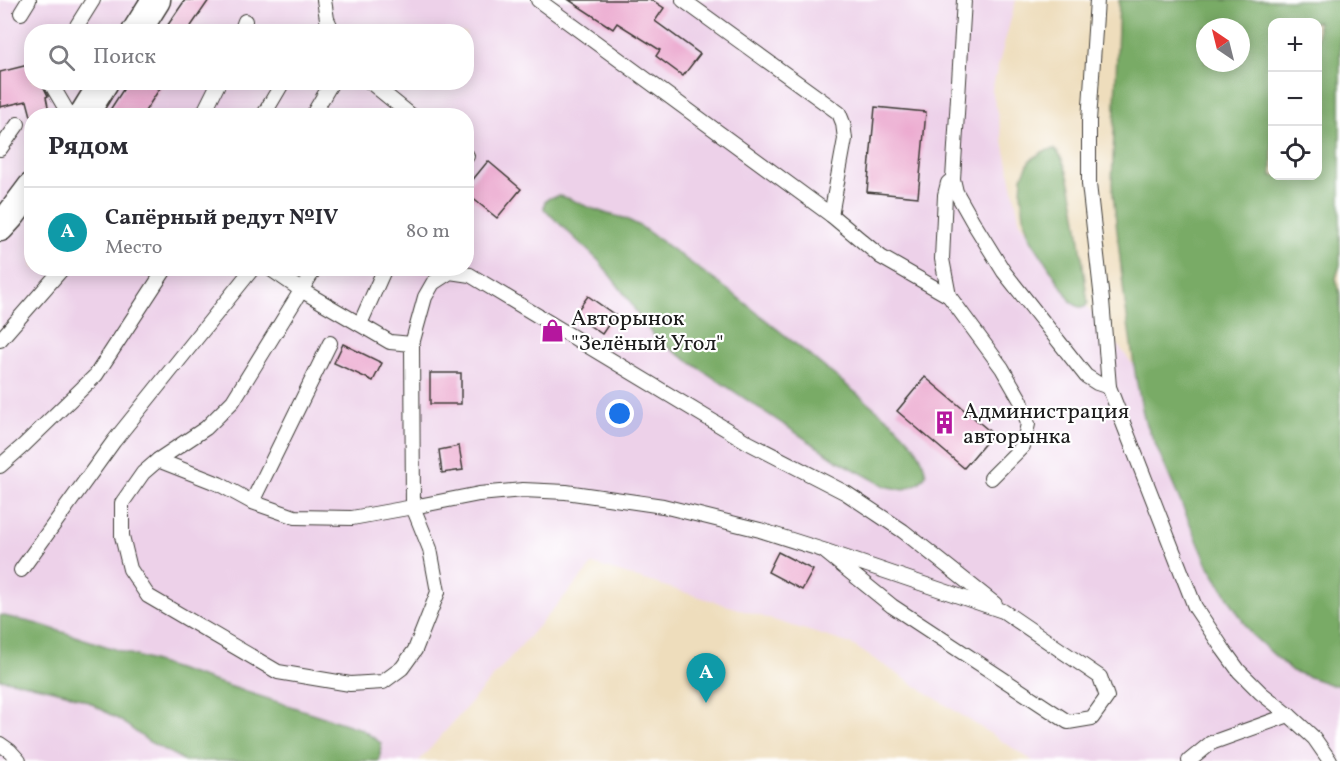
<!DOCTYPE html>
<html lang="ru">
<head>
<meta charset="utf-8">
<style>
	body { margin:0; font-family:Vollkorn,serif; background:#f2f2f3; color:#2b2b33 }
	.controls { position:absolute; right:18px; top:18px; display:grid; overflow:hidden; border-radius:12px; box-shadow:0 3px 15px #0003 }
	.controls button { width:54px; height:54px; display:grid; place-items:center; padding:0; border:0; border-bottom:2px solid #e1e1e2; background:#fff; color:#2b2b33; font:30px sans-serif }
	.compass { position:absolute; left:1196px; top:18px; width:54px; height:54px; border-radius:50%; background:#fff; box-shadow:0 3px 15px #0003; rotate:325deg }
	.you { position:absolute; left:620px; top:414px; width:21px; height:21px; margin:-15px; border:4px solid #fff; border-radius:50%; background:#1a73e8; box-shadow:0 0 0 9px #1a73e833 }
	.badge { display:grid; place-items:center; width:39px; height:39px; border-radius:50%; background:#ea580c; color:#fff; font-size:20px; font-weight:700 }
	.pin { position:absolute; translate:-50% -50px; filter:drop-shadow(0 2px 3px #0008) }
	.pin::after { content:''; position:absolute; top:32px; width:21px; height:18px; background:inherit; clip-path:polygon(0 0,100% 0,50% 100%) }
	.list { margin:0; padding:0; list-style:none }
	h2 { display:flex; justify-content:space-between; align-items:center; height:78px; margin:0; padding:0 24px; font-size:26px }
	h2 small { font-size:20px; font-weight:400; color:#7c7c81 }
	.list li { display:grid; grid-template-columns:39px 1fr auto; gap:18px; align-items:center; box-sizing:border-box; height:90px; padding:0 24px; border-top:2px solid #e1e1e2 }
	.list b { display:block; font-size:22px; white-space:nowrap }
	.list p { margin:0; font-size:20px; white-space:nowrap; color:#7c7c81 }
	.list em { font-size:20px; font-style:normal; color:#7c7c81 }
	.icon { flex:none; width:33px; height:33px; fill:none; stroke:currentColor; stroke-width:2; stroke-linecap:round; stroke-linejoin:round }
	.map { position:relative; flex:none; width:1340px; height:761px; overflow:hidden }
	.search { position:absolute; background:#fff; box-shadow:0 3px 15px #0003; left:24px; top:24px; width:450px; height:66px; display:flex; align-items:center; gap:15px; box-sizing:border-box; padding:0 21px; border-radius:24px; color:#7c7c81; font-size:22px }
	.panel { position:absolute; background:#fff; box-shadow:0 3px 15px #0003; left:24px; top:108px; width:450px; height:168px; border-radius:24px }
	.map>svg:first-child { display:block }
	.built { fill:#edd1e9; fill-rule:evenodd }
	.forest { fill:#79ab66; stroke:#4a6441; stroke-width:1.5; fill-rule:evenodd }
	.building { fill:#ecabd0 }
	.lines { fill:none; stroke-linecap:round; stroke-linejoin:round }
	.service-casing { stroke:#3c3934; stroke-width:16 }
	.minor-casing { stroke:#3c3934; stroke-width:31 }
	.service { stroke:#fff; stroke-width:14 }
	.minor { stroke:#fff; stroke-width:28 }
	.labels { text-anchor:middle; stroke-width:4.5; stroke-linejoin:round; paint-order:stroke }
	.poi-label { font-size:22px; fill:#1c1c1c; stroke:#fff; text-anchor:start }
</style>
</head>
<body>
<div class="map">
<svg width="1340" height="761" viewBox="0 0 1340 761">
	<rect width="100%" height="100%" fill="#fff"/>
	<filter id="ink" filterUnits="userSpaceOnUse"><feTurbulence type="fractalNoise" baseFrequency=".0167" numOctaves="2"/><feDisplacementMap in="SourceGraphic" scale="12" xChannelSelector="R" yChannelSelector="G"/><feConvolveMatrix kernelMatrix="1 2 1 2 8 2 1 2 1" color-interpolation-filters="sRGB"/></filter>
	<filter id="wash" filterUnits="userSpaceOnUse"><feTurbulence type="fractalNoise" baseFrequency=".008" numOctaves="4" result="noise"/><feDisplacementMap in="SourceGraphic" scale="24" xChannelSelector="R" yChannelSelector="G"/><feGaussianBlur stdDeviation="1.35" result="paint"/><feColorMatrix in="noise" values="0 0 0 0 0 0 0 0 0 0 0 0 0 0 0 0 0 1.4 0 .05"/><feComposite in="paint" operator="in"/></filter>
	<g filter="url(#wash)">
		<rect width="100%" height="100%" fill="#eeddbc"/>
		<path class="built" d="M 0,0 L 1016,0 L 992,89 L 1020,222 L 1154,391 L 1340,679 L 1340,761 L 1033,761 L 851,644 L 593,564 L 419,761 L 0,761 ZM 32,32 L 466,32 L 466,82 L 32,82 ZM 32,116 L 466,116 L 466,268 L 32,268 Z"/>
		<g class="forest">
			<path d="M 1119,0 L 1340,0 L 1340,265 L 1336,278 L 1340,295 L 1340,685 L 1332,685 L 1292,671 L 1251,634 L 1208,565 L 1144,418 L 1136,379 L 1124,295 L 1112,184 ZM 1272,22 L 1318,22 L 1318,176 L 1272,176 ZM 1205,27 L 1241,27 L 1241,63 L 1205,63 Z"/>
			<path d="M 1054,149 C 1075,160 1083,276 1088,303 L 1085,307 L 1079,307 L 1072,303 L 1030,238 L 1025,223 L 1021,193 L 1022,177 L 1030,160 L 1044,151 Z"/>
			<path d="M 560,196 L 570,199 L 588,207 L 608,214 L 624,218 L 640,226 L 735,295 L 892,422 C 908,438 923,451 926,475 L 919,483 L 903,490 L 885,486 L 837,460 L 657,340 L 639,317 L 629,300 L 599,261 L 544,209 C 543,198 551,197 560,196 Z"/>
			<polygon points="0,615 38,624 361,729 381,743 380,759 378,761 185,761 148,741 121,721 89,702 66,693 23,683 0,679"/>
		</g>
		<g id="blocks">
			<g class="building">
				<polygon points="185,0 209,0 187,32 163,32"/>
				<polygon points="569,0 652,0 664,8 655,21 700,54 683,76 656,56 660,50 617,23 613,29"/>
				<polygon points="32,64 32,82 41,82 48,96 46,97 50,116 31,116 27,101 0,107 0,72"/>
				<polygon points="128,82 164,82 142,116 106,116"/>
				<polygon points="875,107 926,112 918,197 867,192"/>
				<polygon points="488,161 521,189 497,218 466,193 466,188"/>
				<polygon points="588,296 615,315 602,334 574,315"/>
				<polygon points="343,344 382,363 373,381 334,363"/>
				<rect x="430" y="373" width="31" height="31"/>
				<polygon points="925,377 993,434 964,468 897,411"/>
				<polygon points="459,446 463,470 442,473 439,450"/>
				<polygon points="778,552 813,570 802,590 768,572"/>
			</g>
		</g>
	</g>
	<g filter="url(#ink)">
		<use href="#blocks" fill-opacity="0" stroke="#3c3934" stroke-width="1.5"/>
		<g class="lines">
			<defs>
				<g id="service">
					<polyline points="324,0 327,19 333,32"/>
					<polyline points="538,0 831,215 881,257 949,296 1002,368 1021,401 1028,424 1023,446 991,478"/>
					<polyline points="683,0 839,113 843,123 845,139 831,215"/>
					<polyline points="964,0 953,179 956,192 973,222 1004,272 1086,376 1097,383 1109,387"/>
					<polyline points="1097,0 1089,121 1089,184 1102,300 1109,387 1195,607 1223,649 1239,671 1261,693 1289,715 1314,738 1330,761"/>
					<polyline points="21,13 29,0"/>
					<polyline points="73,32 93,0"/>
					<polyline points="241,32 245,21"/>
					<polyline points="50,82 67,111 71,116"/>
					<polyline points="370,82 412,116"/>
					<polyline points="202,116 219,82"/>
					<polyline points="263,116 283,82"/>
					<polyline points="312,116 332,82"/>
					<polyline points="0,149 18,124"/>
					<polyline points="466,156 467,156"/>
					<polyline points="269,268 301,290 390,342 412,344 413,507 479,494 523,490 566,492 663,506 760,530 823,550 892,606 1068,722 1092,718 1107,697 1100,677 1003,611 823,550"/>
					<polyline points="949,296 942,259 945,195 948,183 953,179"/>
					<polyline points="360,324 385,268"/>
					<polyline points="0,340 63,268"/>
					<polyline points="412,344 425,297 433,283 450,272 470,275 749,443 846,493 903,531 995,604"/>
					<polygon points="158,460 219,484 252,502 295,517 352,518 413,507 430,549 438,592 415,650 402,668 383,682 350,684 278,672 148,596 130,569 122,536 122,503 143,473"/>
					<polyline points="158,460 206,428 233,401 315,268"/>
					<polyline points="0,466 24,445 96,375 166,268"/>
					<polyline points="252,502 330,343"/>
					<polyline points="21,570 114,441 253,268"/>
					<polyline points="0,744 10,751 19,761"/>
					<polyline points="1189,761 1211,743 1289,715"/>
				</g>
				<g id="minor">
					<polyline points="136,32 156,0"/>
					<polyline points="83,116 104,82"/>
					<polyline points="0,227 11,215 32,187"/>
				</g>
			</defs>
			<use href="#service" class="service-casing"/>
			<use href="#minor" class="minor-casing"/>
			<use href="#service" class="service"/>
			<use href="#minor" class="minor"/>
		</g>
	</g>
	<defs>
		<symbol id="shop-bare" viewBox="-9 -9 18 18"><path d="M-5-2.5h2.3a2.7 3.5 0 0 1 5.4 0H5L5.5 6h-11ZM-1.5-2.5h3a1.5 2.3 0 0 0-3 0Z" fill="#b5179e" stroke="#fff" stroke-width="2.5" paint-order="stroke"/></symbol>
		<symbol id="building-bare" viewBox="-9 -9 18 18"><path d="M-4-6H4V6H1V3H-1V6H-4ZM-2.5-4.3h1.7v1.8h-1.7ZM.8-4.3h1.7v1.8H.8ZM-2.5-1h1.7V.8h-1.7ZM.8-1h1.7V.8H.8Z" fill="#b5179e" stroke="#fff" stroke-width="2.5" paint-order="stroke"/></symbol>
	</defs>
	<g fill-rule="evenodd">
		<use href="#shop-bare" x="536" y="314" width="33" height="33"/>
		<use href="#building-bare" x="928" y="406" width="33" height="33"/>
	</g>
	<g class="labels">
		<g class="poi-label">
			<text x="571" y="325">Авторынок<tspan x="571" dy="25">"Зелёный Угол"</tspan></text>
			<text x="963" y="418">Администрация<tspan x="963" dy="25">авторынка</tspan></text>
		</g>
	</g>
</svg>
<div class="controls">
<button>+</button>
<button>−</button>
<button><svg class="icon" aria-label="locate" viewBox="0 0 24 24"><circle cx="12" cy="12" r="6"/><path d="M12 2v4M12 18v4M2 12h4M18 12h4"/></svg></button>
</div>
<svg class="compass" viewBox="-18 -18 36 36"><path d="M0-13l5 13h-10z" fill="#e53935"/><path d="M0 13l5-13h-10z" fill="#7c7c81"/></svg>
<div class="you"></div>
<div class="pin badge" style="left:706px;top:703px;background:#0f9aa8">A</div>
<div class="search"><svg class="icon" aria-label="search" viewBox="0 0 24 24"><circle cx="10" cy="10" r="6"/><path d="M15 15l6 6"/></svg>Поиск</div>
<section class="panel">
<h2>Рядом<small></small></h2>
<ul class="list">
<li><span class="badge" style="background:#0f9aa8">A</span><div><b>Сапёрный редут №IV</b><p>Место</p></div><em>80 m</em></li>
</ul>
</section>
</div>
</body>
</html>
